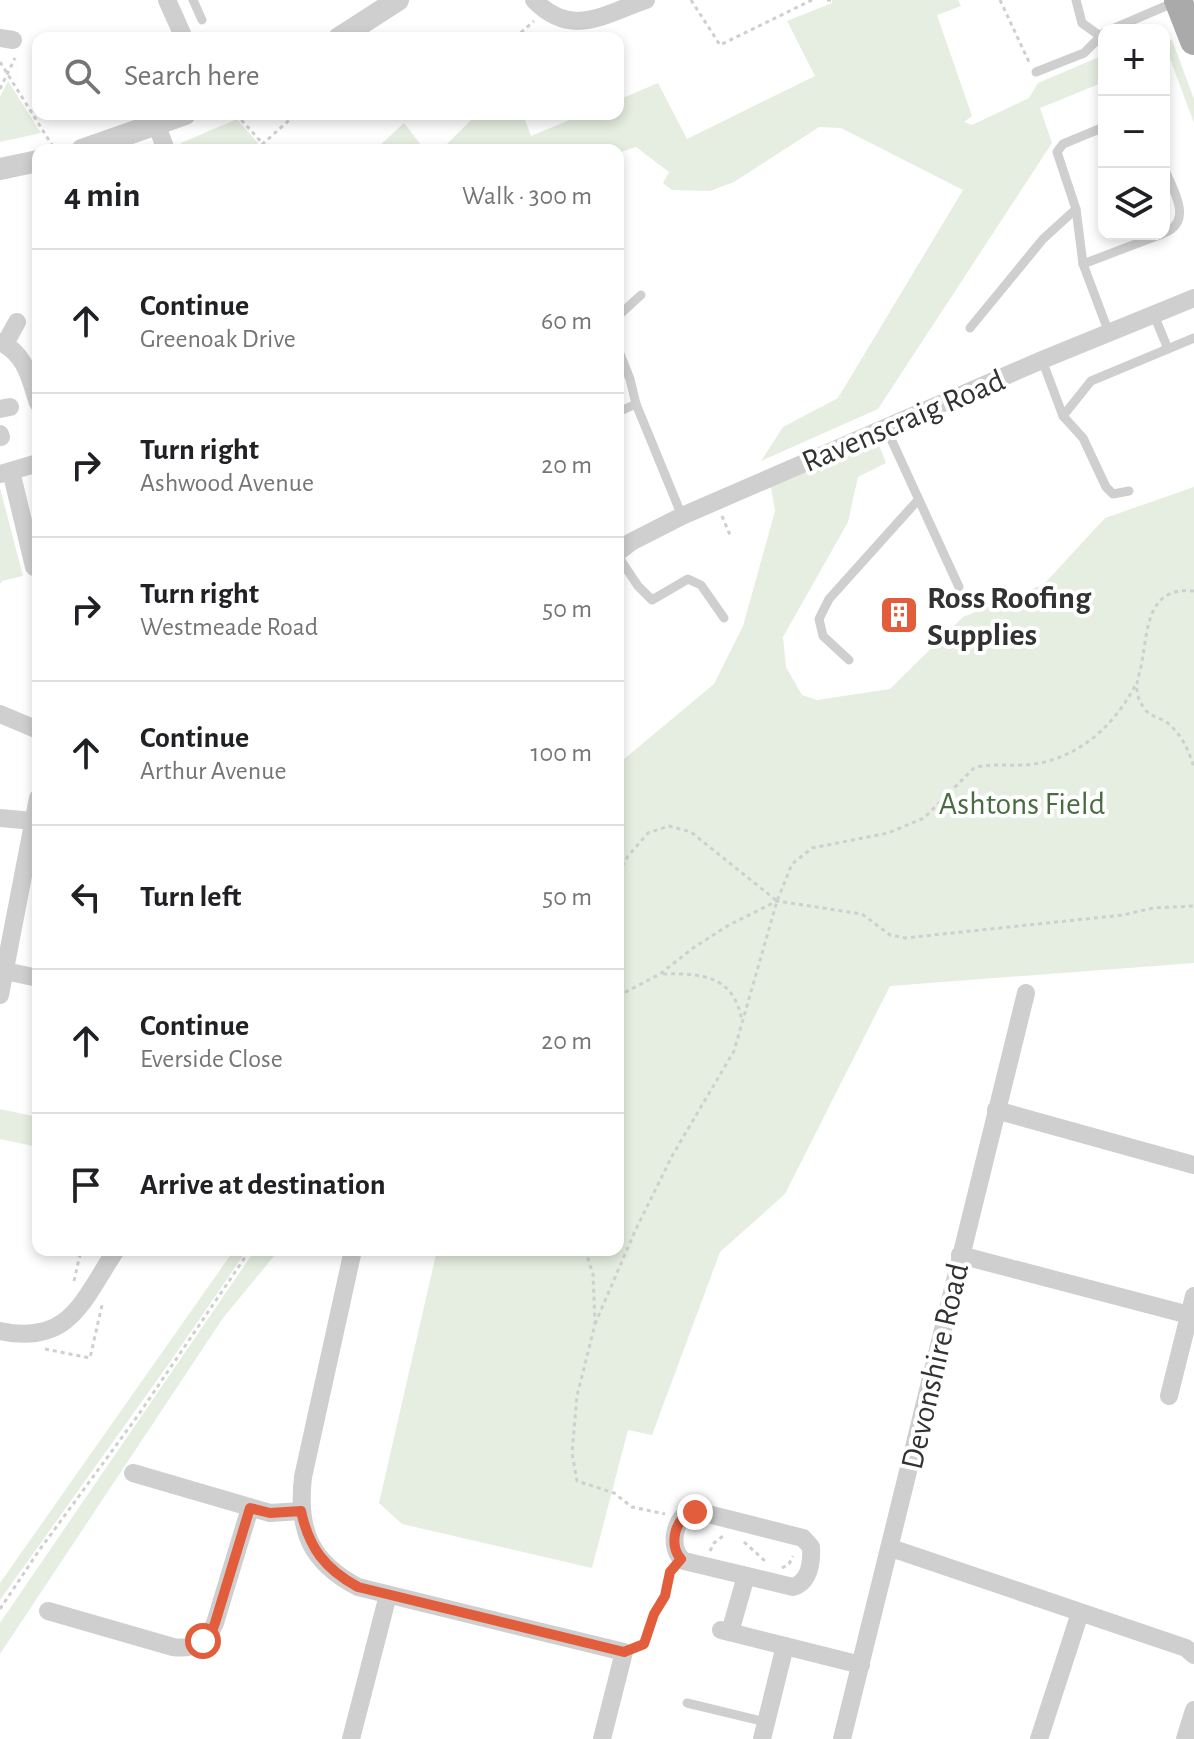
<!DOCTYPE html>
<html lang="en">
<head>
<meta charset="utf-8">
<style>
	body { margin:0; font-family:"Alegreya Sans",sans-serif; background:#f6f6f6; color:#202124 }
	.controls { position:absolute; right:24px; top:24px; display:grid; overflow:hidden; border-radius:16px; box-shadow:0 4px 12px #0003 }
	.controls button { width:72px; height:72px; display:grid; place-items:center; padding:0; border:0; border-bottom:2px solid #e0e0e0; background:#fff; color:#202124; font:40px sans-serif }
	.stop { position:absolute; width:24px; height:24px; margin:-18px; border:6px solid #e15d3c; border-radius:50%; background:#fff }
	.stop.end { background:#e15d3c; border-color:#fff; box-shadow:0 2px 8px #0008 }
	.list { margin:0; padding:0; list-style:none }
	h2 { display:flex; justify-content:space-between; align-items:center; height:104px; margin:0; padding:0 32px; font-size:34px }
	h2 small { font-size:26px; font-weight:400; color:#757577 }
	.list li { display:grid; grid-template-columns:52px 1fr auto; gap:24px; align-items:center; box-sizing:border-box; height:144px; padding:0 32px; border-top:2px solid #e0e0e0 }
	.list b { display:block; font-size:30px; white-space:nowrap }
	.list p { margin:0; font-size:26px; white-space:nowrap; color:#757577 }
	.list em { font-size:26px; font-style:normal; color:#757577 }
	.icon { flex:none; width:44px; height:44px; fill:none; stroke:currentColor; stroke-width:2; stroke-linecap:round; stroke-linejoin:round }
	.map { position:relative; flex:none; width:1194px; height:1739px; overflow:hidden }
	.search { position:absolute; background:#fff; box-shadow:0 4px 12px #0003; left:32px; top:32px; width:592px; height:88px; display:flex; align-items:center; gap:20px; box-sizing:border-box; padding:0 28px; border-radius:16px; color:#757577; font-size:30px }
	.panel { position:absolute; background:#fff; box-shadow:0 4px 12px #0003; left:32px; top:144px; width:592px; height:1112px; border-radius:16px }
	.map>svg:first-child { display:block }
	.green { fill:#e5eee1 }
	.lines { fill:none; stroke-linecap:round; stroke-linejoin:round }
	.path { stroke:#cfcfcf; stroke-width:3; stroke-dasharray:4 4; stroke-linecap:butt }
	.service { stroke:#cfcfcf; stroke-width:9 }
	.minor { stroke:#cfcfcf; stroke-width:18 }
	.tertiary { stroke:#cfcfcf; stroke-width:22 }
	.primary { stroke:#aaa; stroke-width:28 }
	.route { stroke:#e15d3c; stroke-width:10 }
	.labels { text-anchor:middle; stroke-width:8; stroke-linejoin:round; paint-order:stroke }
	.street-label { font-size:32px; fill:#323232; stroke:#fff }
	.poi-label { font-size:32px; font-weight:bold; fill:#323232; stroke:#fff; text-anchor:start }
	.park-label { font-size:32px; fill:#496d40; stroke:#fff }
</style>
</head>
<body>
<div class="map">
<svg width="1194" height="1739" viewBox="0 0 1194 1739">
	<rect width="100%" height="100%" fill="#fff"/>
	<g class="green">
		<polygon points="832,0 958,0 961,6 937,15 972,116 964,122 972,125 1029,98 1038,83 1104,55 1104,82 1040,108 1052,143 878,409 761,461 783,427 838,398 963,190 841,128 819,127 734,182 710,191 672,190 663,183 669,172 636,147 618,153 618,150 441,150 477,114 523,114 531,136 584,114 618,114 618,100 658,83 687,139 815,76 787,21 832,3"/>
		<polygon points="1172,40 1194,99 1194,123 1169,56 1164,58 1164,42"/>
		<polygon points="8,81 41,133 0,142 0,97"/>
		<polygon points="237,119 258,143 251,150 180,150 181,143"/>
		<polygon points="404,123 425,150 375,150"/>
		<polygon points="879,445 886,463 858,477 848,522 783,637 786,667 802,695 817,700 890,689 963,617 1044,584 1105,518 1194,487 1194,963 890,986 785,1194 720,1252 652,1435 628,1430 592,1568 402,1524 379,1503 437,1250 618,1250 618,764 714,684 743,626 775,511 771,487 842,456"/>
		<polygon points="0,488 23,576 2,581 0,584"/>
		<polygon points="0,1109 38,1117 38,1147 0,1139"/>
		<polygon points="234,1250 247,1250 170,1362 0,1600 0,1583"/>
		<polygon points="255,1250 279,1250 223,1318 0,1654 0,1623"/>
	</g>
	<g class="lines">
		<g class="path">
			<polyline points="691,0 720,45 812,0"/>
			<polyline points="827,0 832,0"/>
			<polyline points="1000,0 1029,62"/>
			<polyline points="521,38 518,35 534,21"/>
			<polyline points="0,62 55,150"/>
			<polyline points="0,89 15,58"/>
			<polyline points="236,114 263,144"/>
			<polyline points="256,150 296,114"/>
			<polyline points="722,516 730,535"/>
			<path d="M 1194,591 C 1147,586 1148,629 1142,661 C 1139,680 1131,689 1144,708 C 1149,716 1158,717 1165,721 C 1181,733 1189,750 1194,768"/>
			<polyline points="618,873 628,856 648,833 669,826 691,832 777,901"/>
			<path d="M 663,974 C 703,973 734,976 742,1021"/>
			<polyline points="618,996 660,974 693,948 729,925 777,901 862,914 890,935 905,938 1123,915 1153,908 1194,906"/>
			<polyline points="585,1250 593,1274 595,1324 577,1396 572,1453 577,1481 614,1493 632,1507 665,1514"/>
			<polyline points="74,1281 81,1250"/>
			<path d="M 595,1324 L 635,1231 L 672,1156 L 734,1051 L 777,901 L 792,864 L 812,848 L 888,833 L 924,818 L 974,768 C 990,763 1007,766 1024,765 C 1074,762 1112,729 1135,686"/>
			<polyline points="45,1349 90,1358 102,1305"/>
			<polyline points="744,1542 765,1561"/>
			<polyline points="710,1551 714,1543 723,1536"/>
			<polyline points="782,1568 789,1564 793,1556"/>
			<polyline points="0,1609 38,1552 139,1414 250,1250"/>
			<polyline points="639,1646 644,1644 654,1614 665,1596 671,1571"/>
		</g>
		<g class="service">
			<polyline points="193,0 202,20"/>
			<polyline points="1076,0 1082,23 1100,36"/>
			<polyline points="1110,30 1175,2"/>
			<polyline points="1036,72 1084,53 1104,33"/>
			<polyline points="1104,127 1063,144 1057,152 1076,209 1083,264 1109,333"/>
			<path d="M 1164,168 C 1173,190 1194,221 1164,233"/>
			<polyline points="1083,264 1162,234"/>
			<polyline points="1154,315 1168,349"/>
			<polyline points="618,316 641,295"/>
			<polyline points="970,328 1043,239 1076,209"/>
			<polyline points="618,349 630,379 636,404 682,516"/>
			<polyline points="1042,360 1063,416 1083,438 1106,487 1113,494 1129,491"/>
			<polyline points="618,412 636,404"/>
			<polyline points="1063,416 1091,381 1194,338"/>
			<polyline points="886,428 959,587"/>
			<polyline points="618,556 638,586 652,600 688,579 701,585 724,618"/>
			<polyline points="849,660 823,636 819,619 829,599 918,500"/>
			<polyline points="687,1703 766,1722"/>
		</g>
		<g class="minor">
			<polyline points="167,0 184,38"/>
			<path d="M 534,0 C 572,39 604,14 646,0"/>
			<polyline points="0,38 13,40"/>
			<polyline points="157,126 166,150"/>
			<path d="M 0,342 C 26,354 30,379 38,403"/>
			<polyline points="5,344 17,322"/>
			<polyline points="0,409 10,407"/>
			<polyline points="0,434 1,437"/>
			<polyline points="11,471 34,567"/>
			<polyline points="0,474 38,463"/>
			<polyline points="618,552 631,542 682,516 1042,360 1194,298"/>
			<polyline points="0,714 38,730"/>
			<polyline points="0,818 33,821"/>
			<polyline points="5,971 38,978"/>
			<polyline points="0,995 38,798"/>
			<polyline points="996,1110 1194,1165"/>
			<path d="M 353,1250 L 303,1477 C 297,1530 310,1562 358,1587 L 624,1652 L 602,1739"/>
			<polyline points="960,1255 1189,1315"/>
			<path d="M 0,1331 C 70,1346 83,1300 116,1250"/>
			<polyline points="1169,1396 1194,1296"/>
			<polyline points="133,1473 270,1513 301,1511"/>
			<path d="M 688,1512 L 700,1512 L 803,1538 L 811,1547 C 812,1563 809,1582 793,1587 L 684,1561 C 669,1550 673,1522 688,1512 Z"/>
			<polyline points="891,1548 1186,1648 1194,1655"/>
			<path d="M 48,1611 L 173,1647 C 193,1650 207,1642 215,1623 L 250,1508"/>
			<polyline points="721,1630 861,1665"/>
			<polyline points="730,1632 746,1576"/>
			<polyline points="351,1739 388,1595"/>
			<polyline points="762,1739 785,1646"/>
			<polyline points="842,1739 1026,993"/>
			<polyline points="1039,1739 1080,1613"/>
			<polyline points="1185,1739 1194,1710"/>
		</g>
		<g class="tertiary">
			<polyline points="339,38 398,0"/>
			<polyline points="82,150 185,114"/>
			<polyline points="0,169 38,161"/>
		</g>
		<polyline class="primary" points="1178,0 1194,41"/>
	</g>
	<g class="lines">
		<path class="route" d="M 203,1641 L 211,1634 L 215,1623 L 250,1508 L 270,1513 L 301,1511 C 309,1548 325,1569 358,1587 L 624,1652 L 644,1644 L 654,1614 L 665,1596 L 670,1572 L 681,1559 C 668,1546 675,1514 695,1512"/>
	</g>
	<defs>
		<symbol id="building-square" viewBox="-11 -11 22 22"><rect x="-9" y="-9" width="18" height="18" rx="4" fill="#e15d3c" stroke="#fff"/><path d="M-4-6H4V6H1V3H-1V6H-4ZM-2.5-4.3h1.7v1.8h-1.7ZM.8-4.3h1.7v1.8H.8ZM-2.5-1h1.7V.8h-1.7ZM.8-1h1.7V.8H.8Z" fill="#fff"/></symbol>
	</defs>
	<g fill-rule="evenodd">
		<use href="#building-square" x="877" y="593" width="44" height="44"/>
	</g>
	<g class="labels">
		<g class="street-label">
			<text transform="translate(903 420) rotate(-23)" y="11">Ravenscraig Road</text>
			<text transform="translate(934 1366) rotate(-77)" y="11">Devonshire Road</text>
		</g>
		<g class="poi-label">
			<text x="927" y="608">Ross Roofing<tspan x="927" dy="37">Supplies</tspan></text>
		</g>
		<g class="park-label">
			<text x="1022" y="814">Ashtons Field</text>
		</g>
	</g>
</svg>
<div class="controls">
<button>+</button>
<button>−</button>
<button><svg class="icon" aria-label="layers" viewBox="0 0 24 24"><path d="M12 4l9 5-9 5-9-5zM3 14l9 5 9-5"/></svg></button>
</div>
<div class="stop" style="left:203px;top:1641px"></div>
<div class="stop end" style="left:695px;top:1512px"></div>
<div class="search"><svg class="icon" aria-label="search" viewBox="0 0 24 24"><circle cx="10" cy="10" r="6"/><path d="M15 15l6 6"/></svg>Search here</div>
<section class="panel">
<h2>4 min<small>Walk · 300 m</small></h2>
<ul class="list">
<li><svg class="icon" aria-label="ahead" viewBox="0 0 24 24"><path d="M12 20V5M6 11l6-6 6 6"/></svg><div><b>Continue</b><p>Greenoak Drive</p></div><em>60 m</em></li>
<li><svg class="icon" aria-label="right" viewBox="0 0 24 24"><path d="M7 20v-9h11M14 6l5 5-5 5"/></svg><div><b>Turn right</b><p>Ashwood Avenue</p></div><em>20 m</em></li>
<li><svg class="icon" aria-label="right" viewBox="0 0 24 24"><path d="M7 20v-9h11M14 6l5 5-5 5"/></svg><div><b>Turn right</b><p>Westmeade Road</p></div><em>50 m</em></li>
<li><svg class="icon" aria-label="ahead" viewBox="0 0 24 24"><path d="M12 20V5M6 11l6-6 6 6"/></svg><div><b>Continue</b><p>Arthur Avenue</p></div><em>100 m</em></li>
<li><svg class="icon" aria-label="left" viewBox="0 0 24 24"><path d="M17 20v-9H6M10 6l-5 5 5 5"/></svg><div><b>Turn left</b></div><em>50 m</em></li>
<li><svg class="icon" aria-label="ahead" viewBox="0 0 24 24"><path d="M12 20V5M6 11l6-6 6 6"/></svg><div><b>Continue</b><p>Everside Close</p></div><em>20 m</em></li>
<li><svg class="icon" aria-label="arrive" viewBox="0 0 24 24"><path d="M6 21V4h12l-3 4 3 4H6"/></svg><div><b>Arrive at destination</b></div></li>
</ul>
</section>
</div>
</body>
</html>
